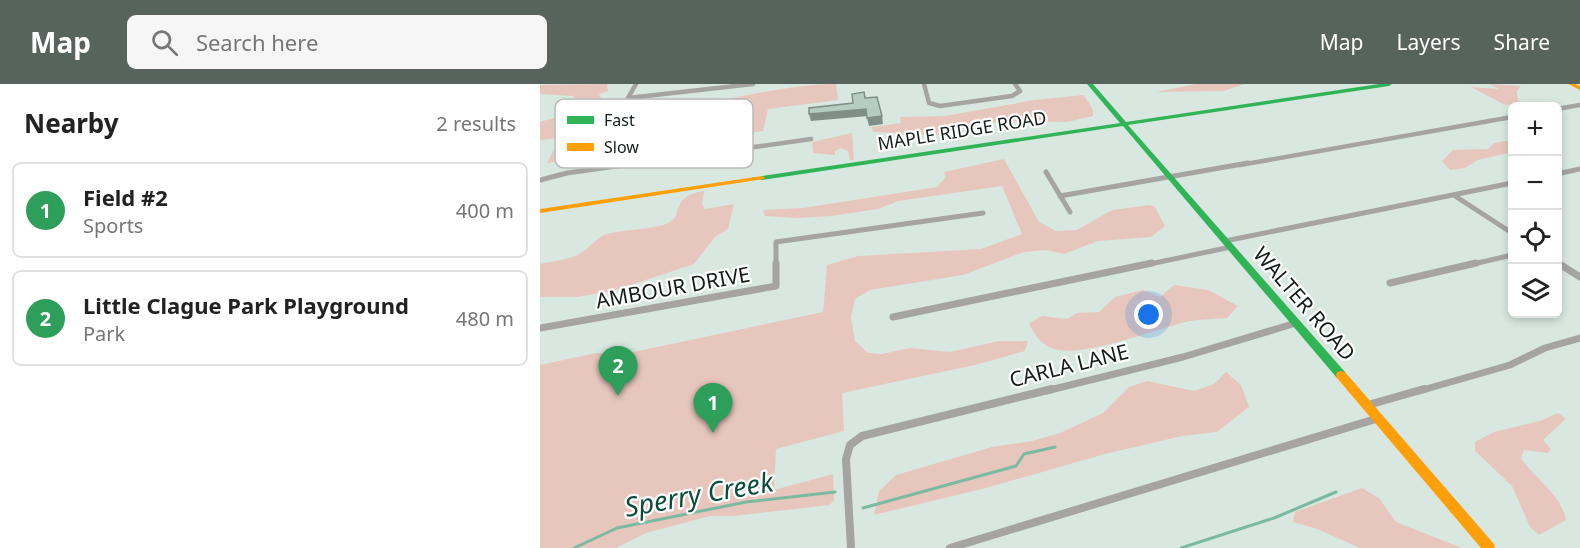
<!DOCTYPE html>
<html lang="en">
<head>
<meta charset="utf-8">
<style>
	body { margin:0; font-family:"Noto Sans",sans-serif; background:#f6f6f6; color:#222 }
	.controls { position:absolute; right:18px; top:18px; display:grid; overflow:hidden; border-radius:9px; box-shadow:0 3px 9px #0003 }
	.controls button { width:54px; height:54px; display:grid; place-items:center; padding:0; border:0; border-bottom:2px solid #e0e0e0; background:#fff; color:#222; font:30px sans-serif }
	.you { position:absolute; left:609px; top:231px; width:21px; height:21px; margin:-15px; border:4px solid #fff; border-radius:50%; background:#1a73e8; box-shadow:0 0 0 9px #1a73e833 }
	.badge { display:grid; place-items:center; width:39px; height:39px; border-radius:50%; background:#57645e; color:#fff; font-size:20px; font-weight:700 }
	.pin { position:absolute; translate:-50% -50px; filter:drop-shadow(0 2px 3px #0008) }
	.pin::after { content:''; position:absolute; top:32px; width:21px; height:18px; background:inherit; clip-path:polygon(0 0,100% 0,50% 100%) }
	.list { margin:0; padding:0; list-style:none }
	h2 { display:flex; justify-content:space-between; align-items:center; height:78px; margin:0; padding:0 24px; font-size:26px }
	h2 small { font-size:20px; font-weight:400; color:#767676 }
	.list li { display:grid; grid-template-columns:39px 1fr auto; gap:18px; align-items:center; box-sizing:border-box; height:96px; margin:0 12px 12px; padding:0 12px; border:2px solid #e0e0e0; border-radius:9px }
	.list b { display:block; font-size:22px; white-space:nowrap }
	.list p { margin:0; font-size:20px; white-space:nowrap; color:#767676 }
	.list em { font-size:20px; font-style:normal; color:#767676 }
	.icon { flex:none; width:33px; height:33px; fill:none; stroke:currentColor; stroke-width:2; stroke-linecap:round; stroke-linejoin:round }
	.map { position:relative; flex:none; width:1040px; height:464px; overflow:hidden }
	header { display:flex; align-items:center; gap:36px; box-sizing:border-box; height:84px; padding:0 30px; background:#57645e; color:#fff }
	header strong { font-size:28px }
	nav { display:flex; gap:33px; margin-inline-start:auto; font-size:21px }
	.search { width:420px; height:54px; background:#f6f6f6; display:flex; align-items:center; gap:15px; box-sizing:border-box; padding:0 21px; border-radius:9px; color:#767676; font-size:22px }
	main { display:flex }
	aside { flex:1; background:#fff }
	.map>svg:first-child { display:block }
	.green { fill:#e7c7bd }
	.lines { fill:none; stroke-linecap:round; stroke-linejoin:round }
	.stream { stroke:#7bb9a0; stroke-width:3 }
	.street-far3 { stroke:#a6a4a2; stroke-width:4.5 }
	.street-far2 { stroke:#a6a4a2; stroke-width:5 }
	.street-far1 { stroke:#a6a4a2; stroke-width:7 }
	.street { stroke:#a6a4a2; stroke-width:8 }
	.fast { fill:#30b455; fill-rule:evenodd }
	.slow { fill:#ff9f0a; fill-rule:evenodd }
	.shaded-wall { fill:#7f8f88 }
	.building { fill:#b6ccc2; stroke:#7f8f88; stroke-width:1.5 }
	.labels { text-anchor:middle; stroke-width:4.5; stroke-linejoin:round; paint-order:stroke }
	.far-street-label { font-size:18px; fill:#121d18; stroke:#fff }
	.street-label { font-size:21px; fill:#121d18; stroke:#fff }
	.near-water-label { font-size:27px; font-style:italic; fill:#074d37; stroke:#fff }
	.key { fill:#fff; stroke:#b8bbba; stroke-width:1.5 }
	.key-label { font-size:16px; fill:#121d18 }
</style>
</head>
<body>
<header>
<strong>Map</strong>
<div class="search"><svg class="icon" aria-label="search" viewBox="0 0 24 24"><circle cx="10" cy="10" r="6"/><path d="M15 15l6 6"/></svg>Search here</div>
<nav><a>Map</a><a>Layers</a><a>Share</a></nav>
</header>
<main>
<aside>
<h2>Nearby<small>2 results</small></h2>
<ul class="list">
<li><span class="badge" style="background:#2e9e5b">1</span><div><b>Field #2</b><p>Sports</p></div><em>400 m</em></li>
<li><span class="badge" style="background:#2e9e5b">2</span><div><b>Little Clague Park Playground</b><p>Park</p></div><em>480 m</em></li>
</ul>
</aside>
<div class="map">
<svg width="1040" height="464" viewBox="0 0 1040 464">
	<rect width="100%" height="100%" fill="#d8e8e0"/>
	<g class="green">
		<path d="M 67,0 L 68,7 L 59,10 L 62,16 L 96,17 L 102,23 C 167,26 232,0 296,0 L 298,16 L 228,25 L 223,47 L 7,79 L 20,54 L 0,56 L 0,38 L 26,30 L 35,16 L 33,12 L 0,10 L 0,1 Z"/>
		<polygon points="656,0 705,0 683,7 616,8"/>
		<polygon points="949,0 981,2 977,7 978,19 965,21 931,3 959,5"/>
		<polygon points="544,11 553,26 553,32 527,38 463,37 414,45 402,51 333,48 332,43 361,39 360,33 405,32 494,16"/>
		<polygon points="312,49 314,76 310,76 308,67 301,64 295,67 295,71 273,69 272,58"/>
		<polygon points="965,57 972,58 972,68 938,76 925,84 910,86 902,77 913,66 948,65 954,59"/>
		<polygon points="464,75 499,138 516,147 537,146 572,126 610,121 615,123 625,142 611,153 558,157 524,170 506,166 484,168 423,191 330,206 315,215 311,233 315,257 328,269 342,270 370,264 410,268 459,257 488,257 485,267 435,281 302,309 304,347 236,365 234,406 293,390 294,416 290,421 193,432 170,432 106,449 76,464 0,464 0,281 56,269 79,271 283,228 287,181 318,172 441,165 482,150 462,102 358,117 338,125 291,132 257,134 225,132 223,126 263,124 397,103 406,93 404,88"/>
		<path d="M 164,107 L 162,120 L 165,125 L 194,120 L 188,145 L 175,153 L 154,180 L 73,207 L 37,213 L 0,213 L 0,180 C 12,177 30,176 41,169 C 48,165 55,156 62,152 C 72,146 110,146 126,140 C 146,133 127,113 164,107 Z"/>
		<path d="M 634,201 L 668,206 L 698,222 L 687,234 C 675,235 662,235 650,237 C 618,244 544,274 514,265 C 501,261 494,250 489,239 L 502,232 L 527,235 L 537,229 L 559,228 L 575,213 L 603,206 L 620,213 Z"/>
		<polygon points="686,288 701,301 709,323 677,348 642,352 565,370 446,404 334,431 339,407 356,391 452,363 492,357 520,349 563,329 589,303 607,297 654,307 674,300"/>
		<path d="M 1018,329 L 1026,335 L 1003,356 L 1011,365 L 1008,369 L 984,366 L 981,374 C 995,395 1021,410 1026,436 L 999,451 L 990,443 L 972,402 L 935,367 L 935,358 L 954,348 L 1000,337 Z"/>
		<polygon points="822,404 839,414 856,438 922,464 820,464 777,445 753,438 755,428"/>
	</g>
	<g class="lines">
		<g class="stream">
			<polyline points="323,424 476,382 484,370 515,363"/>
			<polyline points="34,464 77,444 206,418 295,408"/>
			<polyline points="641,464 734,434 796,408"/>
		</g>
		<g class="street-far3">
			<polyline points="384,0 389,19 400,22 472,12 480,7 475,0"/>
			<polyline points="88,14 213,0"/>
			<polyline points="88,14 96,0"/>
			<polyline points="1017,25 1040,21"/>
			<polyline points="87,81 271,55"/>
			<polyline points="700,81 972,33"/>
		</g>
		<g class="street-far2">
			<polyline points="506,88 530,128"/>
			<polyline points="1017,90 1040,85"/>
			<polyline points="0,96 27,89 98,79"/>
			<polyline points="520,112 708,79"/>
			<polyline points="915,112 972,149"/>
			<polyline points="685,157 972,99"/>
			<polyline points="1017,179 1020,181"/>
			<polyline points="236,181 236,158 443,129"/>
			<polyline points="605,181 691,163"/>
			<polyline points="929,181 972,171"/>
		</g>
		<g class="street-far1">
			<polyline points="1018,179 1040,193"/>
			<polyline points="850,199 936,179"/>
			<polyline points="353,233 612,179"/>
			<polyline points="0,244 236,202 236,179"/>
			<polyline points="506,307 643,273 756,239"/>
			<polyline points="879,307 970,281 1005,264 1040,254"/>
		</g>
		<g class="street">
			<polyline points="828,321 884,305"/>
			<polyline points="311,464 306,375 310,361 322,352 512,305"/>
			<polyline points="410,464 839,334"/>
		</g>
		<polygon class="fast" points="547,0 553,0 586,38 839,0 852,0 849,2 588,41 805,288 806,291 805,294 797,294 583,42 222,96 219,94 222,92 580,39"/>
		<g class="slow">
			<polygon points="1028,0 1035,0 1040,2 1040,6"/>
			<polygon points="222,92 225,94 224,95 0,129 0,125"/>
			<polygon points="801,287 805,288 954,460 955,464 941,464 797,294 796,291 797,288"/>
		</g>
	</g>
	<g class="shaded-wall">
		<polygon points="326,25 328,32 271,37 269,30"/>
		<polygon points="342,32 343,40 329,42 327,34"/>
	</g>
	<polygon class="building" points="324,8 325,14 337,13 342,32 327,34 326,25 269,30 269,24 313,19 312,10"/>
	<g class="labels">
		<g class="far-street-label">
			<text transform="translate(422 47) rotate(-9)" y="6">MAPLE RIDGE ROAD</text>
		</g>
		<g class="street-label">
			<text transform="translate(133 204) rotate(-10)" y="7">AMBOUR DRIVE</text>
			<text transform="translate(764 220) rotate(49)" y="7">WALTER ROAD</text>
			<text transform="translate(529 282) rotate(-14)" y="7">CARLA LANE</text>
		</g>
		<g class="near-water-label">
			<text transform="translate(159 411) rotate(-10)" y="9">Sperry Creek</text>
		</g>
	</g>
	<rect x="15" y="15" width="198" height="69" rx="9" class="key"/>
	<rect x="27" y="32" width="27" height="8" fill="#30b455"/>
	<rect x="27" y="59" width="27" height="8" fill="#ff9f0a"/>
	<g class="key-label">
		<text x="64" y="42">Fast</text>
		<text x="64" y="69">Slow</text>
	</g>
</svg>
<div class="controls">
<button>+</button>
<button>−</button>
<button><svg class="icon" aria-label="locate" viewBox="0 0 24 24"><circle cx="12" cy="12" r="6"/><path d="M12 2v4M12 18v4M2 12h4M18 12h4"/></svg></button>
<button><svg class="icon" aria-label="layers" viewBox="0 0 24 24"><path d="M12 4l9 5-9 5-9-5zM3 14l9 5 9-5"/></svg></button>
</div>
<div class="you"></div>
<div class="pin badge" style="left:173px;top:349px;background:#2e9e5b">1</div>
<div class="pin badge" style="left:78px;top:312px;background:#2e9e5b">2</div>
</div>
</main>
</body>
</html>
